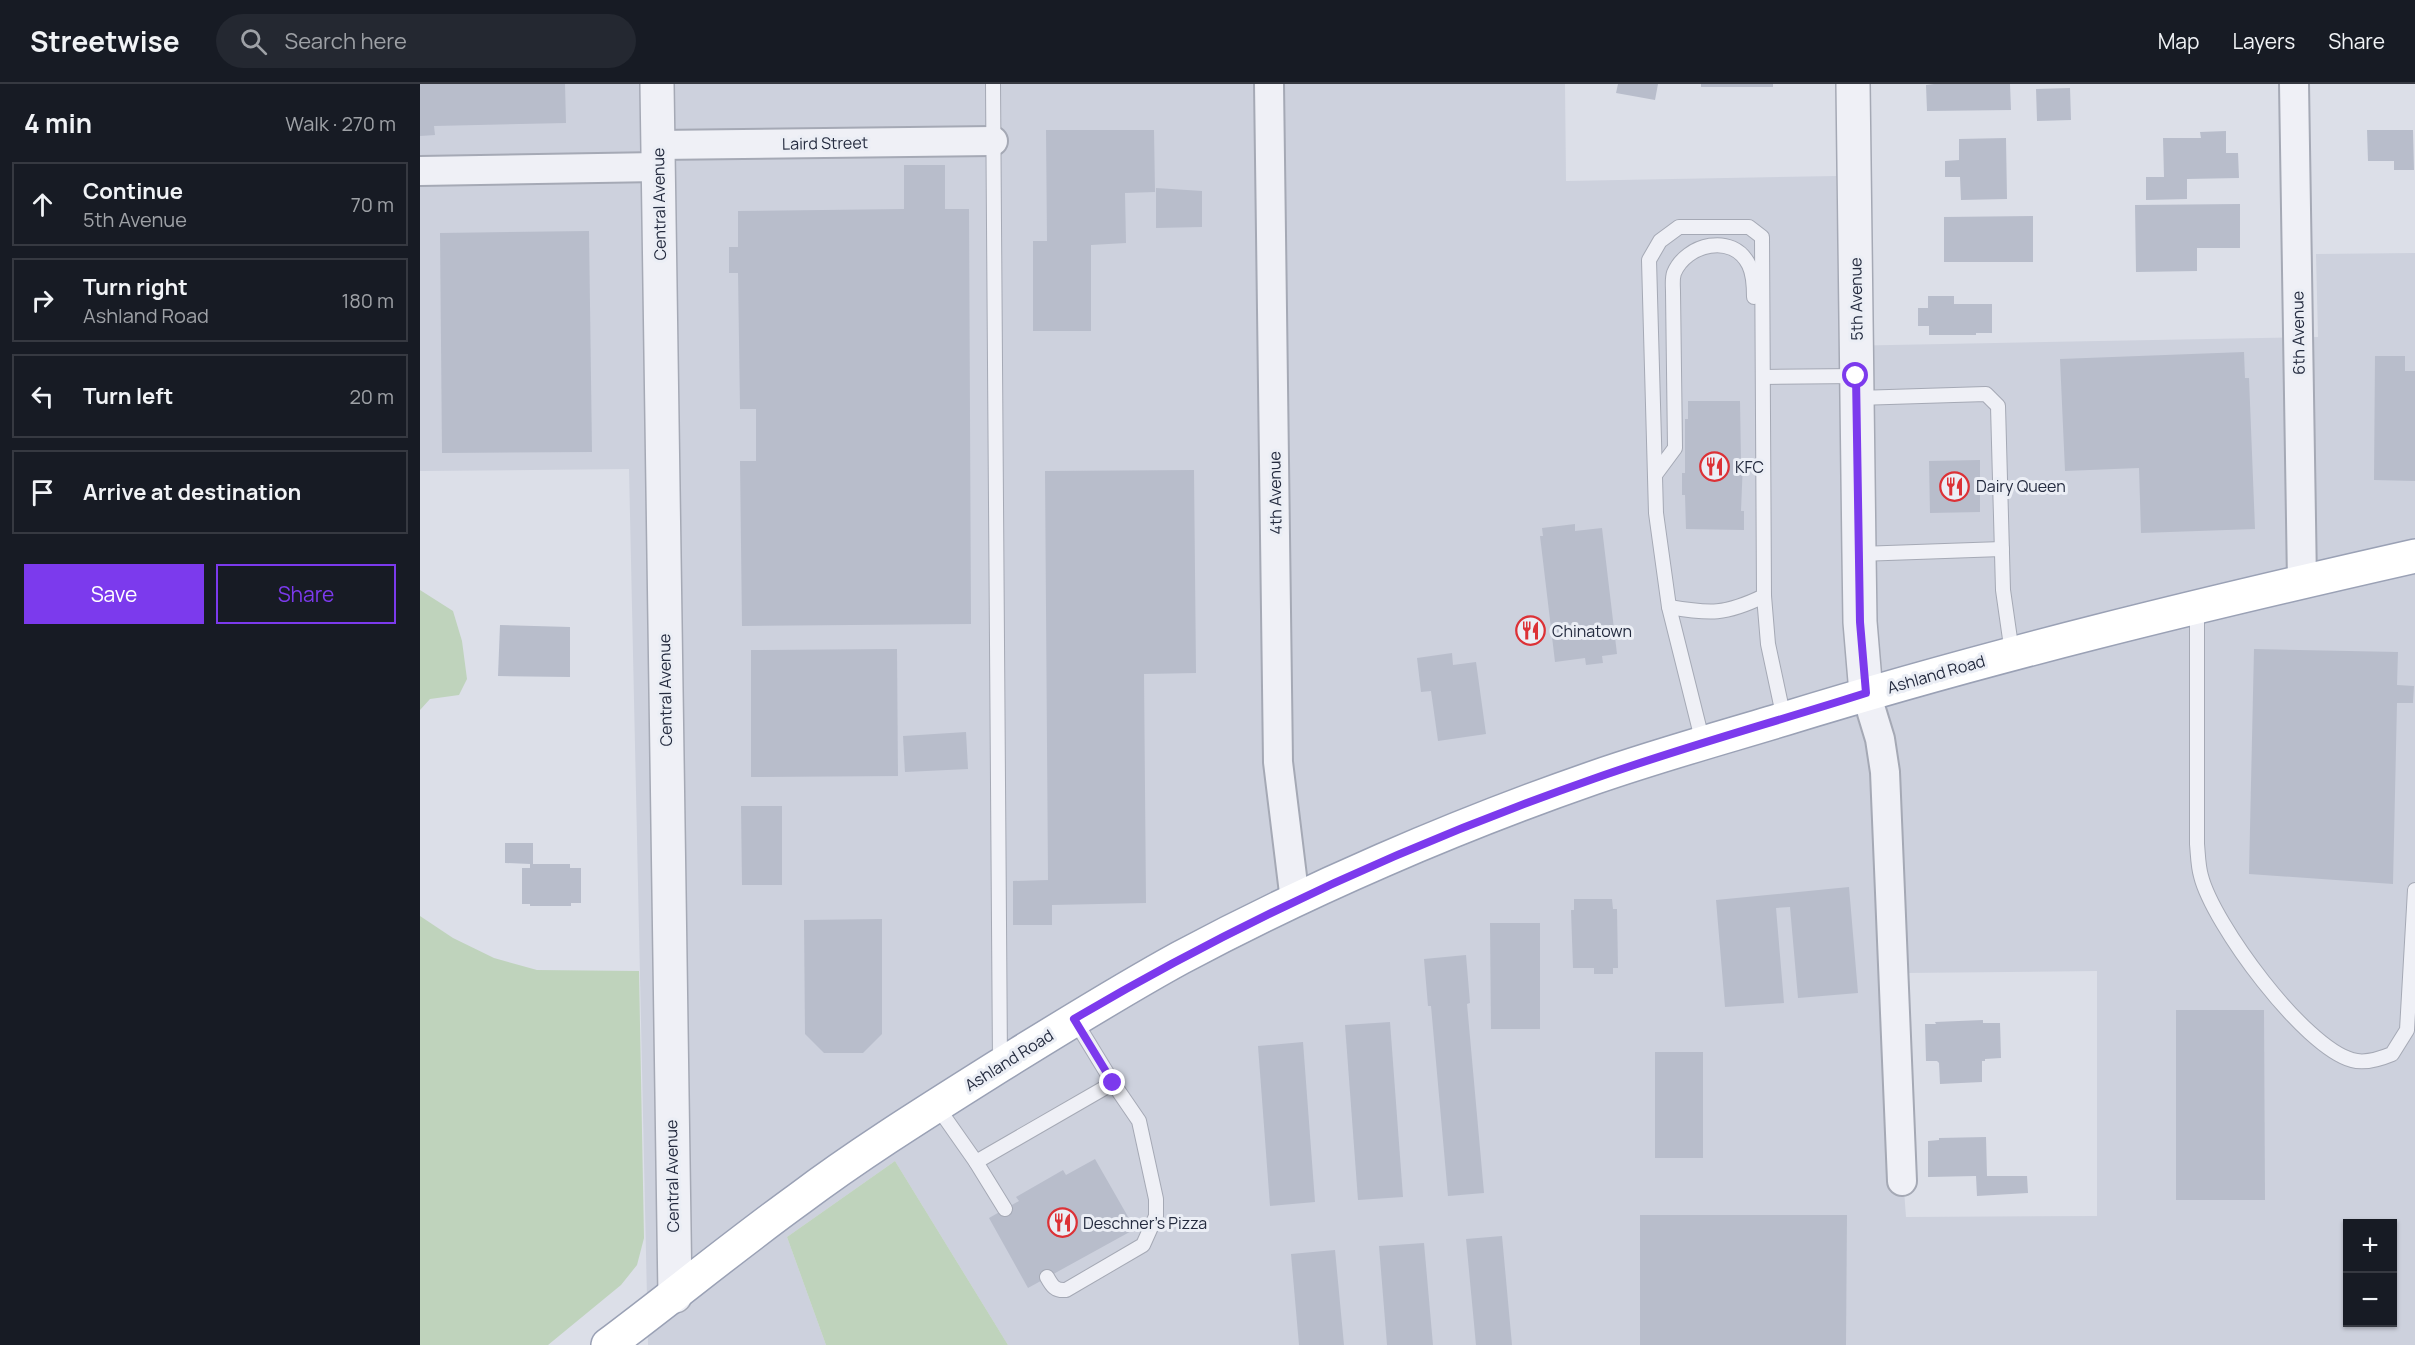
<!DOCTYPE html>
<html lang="en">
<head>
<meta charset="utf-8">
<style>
	body { margin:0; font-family:Manrope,sans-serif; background:#242831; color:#f1f3f6 }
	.controls { position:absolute; right:18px; bottom:18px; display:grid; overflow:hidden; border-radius:0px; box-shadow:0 2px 4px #0004 }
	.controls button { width:54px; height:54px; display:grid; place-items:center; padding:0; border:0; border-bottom:2px solid #363941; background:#171b24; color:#f1f3f6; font:30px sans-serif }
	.stop { position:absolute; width:18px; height:18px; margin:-14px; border:4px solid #7c3aed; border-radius:50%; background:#fff }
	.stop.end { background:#7c3aed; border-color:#fff; box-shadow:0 2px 6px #0008 }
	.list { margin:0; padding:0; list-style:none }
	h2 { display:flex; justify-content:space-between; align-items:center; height:78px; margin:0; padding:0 24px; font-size:26px }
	h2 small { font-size:20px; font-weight:400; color:#9ea1a6 }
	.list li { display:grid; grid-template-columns:39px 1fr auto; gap:18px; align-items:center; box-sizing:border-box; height:84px; margin:0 12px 12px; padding:0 12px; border:2px solid #363941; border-radius:0px }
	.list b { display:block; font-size:22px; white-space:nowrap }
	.list p { margin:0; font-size:20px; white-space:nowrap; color:#9ea1a6 }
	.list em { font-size:20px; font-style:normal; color:#9ea1a6 }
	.actions { display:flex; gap:12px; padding:18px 24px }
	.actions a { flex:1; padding:14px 0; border:2px solid #7c3aed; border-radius:0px; text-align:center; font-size:21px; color:#7c3aed }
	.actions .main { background:#7c3aed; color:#fff }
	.icon { flex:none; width:33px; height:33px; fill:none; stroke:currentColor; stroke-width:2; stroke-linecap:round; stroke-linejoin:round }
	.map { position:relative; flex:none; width:1995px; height:1261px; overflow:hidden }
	header { display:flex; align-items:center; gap:36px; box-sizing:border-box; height:84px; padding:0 30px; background:#171b24; border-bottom:2px solid #363941 }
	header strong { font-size:28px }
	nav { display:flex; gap:33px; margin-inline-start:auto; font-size:21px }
	.search { width:420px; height:54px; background:#242831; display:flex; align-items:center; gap:15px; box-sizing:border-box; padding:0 21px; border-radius:33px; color:#9ea1a6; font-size:22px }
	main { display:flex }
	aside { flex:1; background:#171b24 }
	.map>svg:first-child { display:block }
	.built { fill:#cdd1dd; fill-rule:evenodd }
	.green { fill:#bfd3bc }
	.building { fill:#b8bdcb }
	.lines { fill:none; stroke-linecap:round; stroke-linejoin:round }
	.service-casing { stroke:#a5a9b5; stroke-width:16 }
	.minor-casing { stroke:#a5a9b5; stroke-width:32 }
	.tertiary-casing { stroke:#a5a9b5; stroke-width:36 }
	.primary-casing { stroke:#9aa1b5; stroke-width:36 }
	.service { stroke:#eff0f6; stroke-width:14 }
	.minor { stroke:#eff0f6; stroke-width:28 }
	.tertiary { stroke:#eff0f6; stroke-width:33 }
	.primary { stroke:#fff; stroke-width:33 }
	.route { stroke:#7c3aed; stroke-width:8 }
	.labels { text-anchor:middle; stroke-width:6; stroke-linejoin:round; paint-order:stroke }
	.street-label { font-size:16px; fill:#242b3f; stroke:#ebeef5 }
	.poi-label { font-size:16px; fill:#242b3f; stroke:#ebeef5; text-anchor:start }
</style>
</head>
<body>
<header>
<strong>Streetwise</strong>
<div class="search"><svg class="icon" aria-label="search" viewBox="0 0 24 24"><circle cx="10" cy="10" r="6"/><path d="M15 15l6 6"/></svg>Search here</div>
<nav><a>Map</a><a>Layers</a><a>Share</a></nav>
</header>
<main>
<aside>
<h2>4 min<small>Walk · 270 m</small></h2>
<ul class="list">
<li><svg class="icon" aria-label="ahead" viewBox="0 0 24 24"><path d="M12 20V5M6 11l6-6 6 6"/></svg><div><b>Continue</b><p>5th Avenue</p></div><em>70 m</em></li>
<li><svg class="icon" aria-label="right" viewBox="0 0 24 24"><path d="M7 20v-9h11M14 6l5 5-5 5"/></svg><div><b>Turn right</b><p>Ashland Road</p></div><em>180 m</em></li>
<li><svg class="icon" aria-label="left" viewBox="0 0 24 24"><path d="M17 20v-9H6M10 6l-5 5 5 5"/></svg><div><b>Turn left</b></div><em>20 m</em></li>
<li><svg class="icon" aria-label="arrive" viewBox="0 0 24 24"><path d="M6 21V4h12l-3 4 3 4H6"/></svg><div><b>Arrive at destination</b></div></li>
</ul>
<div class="actions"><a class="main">Save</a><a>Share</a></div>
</aside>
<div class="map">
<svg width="1995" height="1261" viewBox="0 0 1995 1261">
	<rect width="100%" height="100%" fill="#dcdfe8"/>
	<path class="built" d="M 0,0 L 1145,0 L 1146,97 L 1416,92 L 1419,262 L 1898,253 L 1896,170 L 1995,169 L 1995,1261 L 588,1261 L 475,1077 L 367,1153 L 406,1261 L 228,1261 L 209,385 L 0,387 ZM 1677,887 L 1677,1132 L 1486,1133 L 1484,1106 L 1495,1106 L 1484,889 ZM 1928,1140 L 1972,1140 L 1972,1238 L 1928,1238 Z"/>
	<g class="green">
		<polygon points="0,506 33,527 42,557 47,595 39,611 10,615 0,626"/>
		<polygon points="0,832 33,854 74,874 117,886 219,887 224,1154 217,1181 201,1201 128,1261 0,1261"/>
		<polygon points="475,1077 588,1261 406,1261 367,1153"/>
	</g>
	<g class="building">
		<polygon points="0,0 145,0 146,39 14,42 15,51 0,52"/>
		<polygon points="1198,0 1238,0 1235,16 1196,9"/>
		<rect x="1281" y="0" width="72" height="3"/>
		<polygon points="1514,0 1590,0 1591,26 1507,27 1506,1"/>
		<polygon points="1650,4 1651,36 1617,37 1616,5"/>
		<polygon points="626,46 734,46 735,108 705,109 706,159 671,161 671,247 613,247 613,157 627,157"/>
		<polygon points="1947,46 1993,46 1994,86 1974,86 1974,77 1948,77"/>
		<polygon points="1806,47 1806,69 1818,69 1819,94 1767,95 1767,115 1726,116 1726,93 1744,93 1743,54 1781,54 1780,48"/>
		<polygon points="1586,54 1587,115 1541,116 1540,93 1525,93 1525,77 1539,76 1539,55"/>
		<polygon points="484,81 525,81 525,125 549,125 551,540 322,542 320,377 336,377 336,325 320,325 318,189 309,189 309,163 318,163 318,127 484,125"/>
		<polygon points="736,104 782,107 782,143 736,144"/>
		<polygon points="1820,120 1820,164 1777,164 1777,187 1716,188 1715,121"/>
		<polygon points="1613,132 1613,178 1524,178 1524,133"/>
		<polygon points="169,147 172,368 22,369 20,149"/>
		<polygon points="1508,212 1534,212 1534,220 1572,220 1572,249 1556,249 1556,251 1509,251 1509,242 1498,242 1498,224 1508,224"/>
		<polygon points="1824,268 1825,294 1829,294 1835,445 1721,449 1719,384 1645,387 1640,275"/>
		<polygon points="1955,272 1985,272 1985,287 1995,287 1995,397 1954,396"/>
		<polygon points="1268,317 1320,317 1321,377 1323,377 1321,427 1324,427 1324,446 1266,445 1265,411 1262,411 1262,389 1265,389 1265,335 1268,335"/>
		<polygon points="1560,376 1560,428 1510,429 1509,377"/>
		<polygon points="774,386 776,589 724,590 726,819 632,821 632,841 593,841 593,797 628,796 625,387"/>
		<polygon points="1155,440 1155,447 1182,444 1197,570 1182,572 1183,579 1166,581 1165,574 1135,578 1120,452 1123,452 1122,444"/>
		<polygon points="80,541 150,543 150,593 78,592"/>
		<polygon points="477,565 478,692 331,693 331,566"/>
		<polygon points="1834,565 1978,568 1977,601 1994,602 1993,619 1977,619 1973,800 1829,790"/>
		<polygon points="1032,569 1033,581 1056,578 1066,650 1018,657 1011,607 1001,608 997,574"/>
		<polygon points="546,648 548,685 485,688 483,652"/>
		<polygon points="321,722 362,722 362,801 322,801"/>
		<polygon points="85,759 113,759 113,780 150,780 150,784 161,784 161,819 151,819 151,822 110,822 110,820 102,820 102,784 110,784 110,780 85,779"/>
		<polygon points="1429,803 1438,909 1378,914 1370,823 1356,824 1364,919 1305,923 1296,816"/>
		<polygon points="1154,815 1192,815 1193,825 1197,825 1198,884 1193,884 1193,890 1174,890 1174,884 1153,884 1151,826 1154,826"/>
		<polygon points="462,835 462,950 443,969 404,969 385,950 384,836"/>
		<polygon points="1070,839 1120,839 1120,945 1071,945"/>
		<polygon points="1046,871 1050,919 1047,920 1064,1109 1028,1112 1011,922 1008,922 1004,875"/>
		<polygon points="1756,926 1844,926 1845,1116 1756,1116"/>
		<polygon points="1563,936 1563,939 1580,939 1581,974 1565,975 1565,977 1562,977 1562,998 1520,1000 1519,979 1517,977 1506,977 1505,940 1516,940 1515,938"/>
		<polygon points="970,938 983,1113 938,1116 925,941"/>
		<polygon points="883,958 895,1118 850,1122 838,962"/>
		<rect x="1235" y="968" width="48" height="106"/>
		<polygon points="1566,1053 1567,1092 1607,1092 1608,1109 1557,1112 1556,1092 1508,1093 1508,1057 1519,1056 1519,1054"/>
		<polygon points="675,1075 715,1145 608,1204 569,1134 599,1117 596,1113 643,1086 646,1091"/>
		<polygon points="1220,1131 1427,1131 1426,1261 1220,1261"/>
		<polygon points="1082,1152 1092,1261 1056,1261 1046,1155"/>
		<polygon points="1004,1159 1013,1261 967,1261 959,1162"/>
		<polygon points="915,1166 924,1261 879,1261 871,1170"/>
	</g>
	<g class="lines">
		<defs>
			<g id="service">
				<polyline points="573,0 580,979"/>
				<polyline points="1343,293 1436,292"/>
				<polyline points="1437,314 1566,310 1578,322 1583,506 1592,569"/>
				<path d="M 1235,391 L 1255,364 L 1253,208 C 1253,202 1252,195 1254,189 C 1266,160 1313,148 1329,181 C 1334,191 1334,203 1334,213"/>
				<polyline points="1439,470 1582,465"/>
				<path d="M 1777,522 L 1777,760 C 1778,770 1778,782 1781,792 C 1793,840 1884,963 1932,976 C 1945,980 1960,975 1972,970 L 1987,946 L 1995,806"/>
				<path d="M 1249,523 C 1290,530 1305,531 1344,512"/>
				<polyline points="1283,659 1249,523 1236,429 1229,176 1240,157 1259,143 1329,143 1342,153 1344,512 1348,560 1364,635"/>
				<polyline points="516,1021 556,1078 693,999 654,935"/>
				<polyline points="556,1078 585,1125"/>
				<path d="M 627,1193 C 632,1202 635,1207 646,1206 L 723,1161 L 736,1132 L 736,1115 L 719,1037 L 693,999"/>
			</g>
			<g id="minor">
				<polyline points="849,0 858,678 875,817"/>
				<polyline points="1874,0 1882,498"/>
				<polyline points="238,61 573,57"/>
				<polyline points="0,87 238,83"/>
				<polyline points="1446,609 1460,655 1465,688 1482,1097"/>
			</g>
			<g id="tertiary">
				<polyline points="237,0 255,1212"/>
				<polyline points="1433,0 1439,470 1440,538 1446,609"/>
			</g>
			<path id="primary" d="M 188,1261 C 252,1213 314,1162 379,1115 C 443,1067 511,1025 579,982 C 639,945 698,908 760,874 C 889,805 1035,742 1173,694 C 1236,672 1301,654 1364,635 C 1572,571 1783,520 1995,472"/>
		</defs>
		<use href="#service" class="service-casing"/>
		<use href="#minor" class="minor-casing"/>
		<use href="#tertiary" class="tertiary-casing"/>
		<use href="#primary" class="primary-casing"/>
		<use href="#service" class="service"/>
		<use href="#minor" class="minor"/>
		<use href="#tertiary" class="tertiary"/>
		<use href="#primary" class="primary"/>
	</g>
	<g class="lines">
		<path class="route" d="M 693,999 L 654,935 C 818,838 993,758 1173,695 C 1263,663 1355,638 1446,609 L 1440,538 L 1436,292"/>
	</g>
	<defs>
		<symbol id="restaurant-ring" viewBox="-11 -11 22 22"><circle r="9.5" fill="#ebeef5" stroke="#dc3136" stroke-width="1.5"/><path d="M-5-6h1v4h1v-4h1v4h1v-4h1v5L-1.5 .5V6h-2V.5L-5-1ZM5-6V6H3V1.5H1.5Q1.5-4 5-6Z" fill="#dc3136"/></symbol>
	</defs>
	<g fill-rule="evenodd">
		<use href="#restaurant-ring" x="1278" y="366" width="33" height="33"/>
		<use href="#restaurant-ring" x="1518" y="386" width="33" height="33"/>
		<use href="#restaurant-ring" x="1094" y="530" width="33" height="33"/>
		<use href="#restaurant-ring" x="626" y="1122" width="33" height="33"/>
	</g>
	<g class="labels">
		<g class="street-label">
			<text transform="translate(405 59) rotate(-1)" y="6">Laird Street</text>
			<text transform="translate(239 120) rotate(-91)" y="6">Central Avenue</text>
			<text transform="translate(1436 215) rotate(-91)" y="6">5th Avenue</text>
			<text transform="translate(1878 249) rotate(-91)" y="6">6th Avenue</text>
			<text transform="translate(855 409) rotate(-91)" y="6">4th Avenue</text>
			<text transform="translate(1516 590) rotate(-16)" y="6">Ashland Road</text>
			<text transform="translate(245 606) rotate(-91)" y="6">Central Avenue</text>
			<text transform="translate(589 976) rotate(-32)" y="6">Ashland Road</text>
			<text transform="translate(252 1092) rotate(-91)" y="6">Central Avenue</text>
		</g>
		<g class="poi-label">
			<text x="1315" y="389">KFC</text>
			<text x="1556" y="408">Dairy Queen</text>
			<text x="1132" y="553">Chinatown</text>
			<text x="663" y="1145">Deschner's Pizza</text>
		</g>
	</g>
</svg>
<div class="controls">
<button>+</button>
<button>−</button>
</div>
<div class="stop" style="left:1436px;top:292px"></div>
<div class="stop end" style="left:693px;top:999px"></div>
</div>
</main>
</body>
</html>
